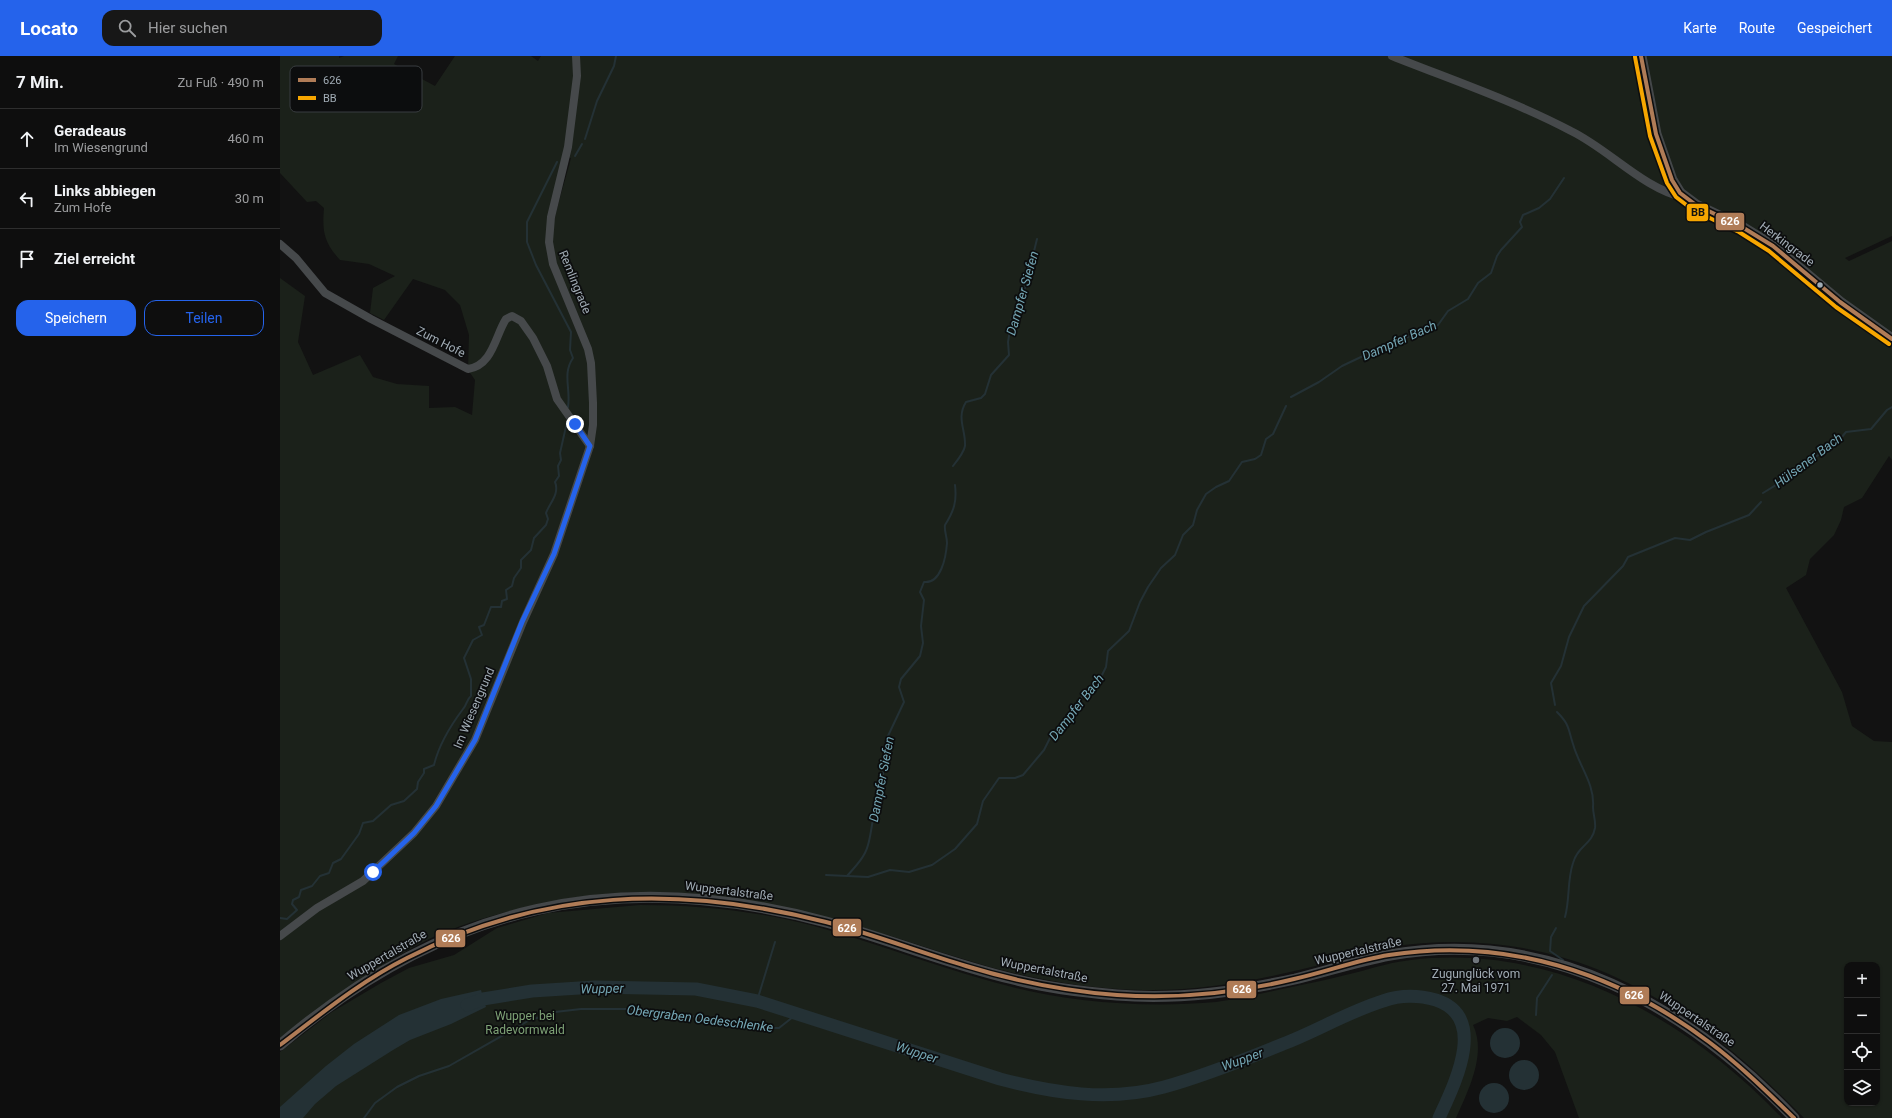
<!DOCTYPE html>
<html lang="de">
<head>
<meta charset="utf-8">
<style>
	body { margin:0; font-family:Roboto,sans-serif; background:#171717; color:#f1f3f6 }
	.controls { position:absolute; right:12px; bottom:12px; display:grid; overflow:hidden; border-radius:8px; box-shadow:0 1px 3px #0004 }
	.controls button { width:36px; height:36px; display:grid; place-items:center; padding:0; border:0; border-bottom:1px solid #2e2e2e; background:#0e0e0e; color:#f1f3f6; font:20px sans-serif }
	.stop { position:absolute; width:12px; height:12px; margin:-9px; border:3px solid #2563eb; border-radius:50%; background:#fff }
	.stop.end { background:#2563eb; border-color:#fff; box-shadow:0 1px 4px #0008 }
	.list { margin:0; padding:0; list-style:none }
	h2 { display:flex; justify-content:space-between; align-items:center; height:52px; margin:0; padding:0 16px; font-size:17px }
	h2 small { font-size:13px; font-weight:400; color:#9b9c9e }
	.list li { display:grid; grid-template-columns:26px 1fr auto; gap:12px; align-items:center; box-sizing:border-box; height:60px; padding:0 16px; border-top:1px solid #2e2e2e }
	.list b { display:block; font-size:15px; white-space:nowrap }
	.list p { margin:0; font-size:13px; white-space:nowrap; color:#9b9c9e }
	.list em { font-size:13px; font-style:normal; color:#9b9c9e }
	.actions { display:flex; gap:8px; padding:12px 16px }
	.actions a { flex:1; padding:9px 0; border:1px solid #2563eb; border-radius:12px; text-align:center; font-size:14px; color:#2563eb }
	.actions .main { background:#2563eb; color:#fff }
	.icon { flex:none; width:22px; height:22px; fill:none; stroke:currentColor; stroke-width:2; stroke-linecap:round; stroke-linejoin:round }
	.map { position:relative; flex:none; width:1612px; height:1062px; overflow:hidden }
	header { display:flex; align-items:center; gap:24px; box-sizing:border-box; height:56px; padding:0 20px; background:#2563eb; color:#fff }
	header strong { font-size:19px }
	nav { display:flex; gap:22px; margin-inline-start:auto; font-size:14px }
	.search { width:280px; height:36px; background:#171717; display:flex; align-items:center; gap:10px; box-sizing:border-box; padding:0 14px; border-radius:12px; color:#9b9c9e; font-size:15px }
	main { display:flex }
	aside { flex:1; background:#0e0e0e }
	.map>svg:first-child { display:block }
	.green { fill:#1b211a; fill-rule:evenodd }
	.water { fill:#243135 }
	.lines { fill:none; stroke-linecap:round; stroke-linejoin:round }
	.stream { stroke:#243135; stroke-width:2 }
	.river { stroke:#243135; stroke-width:13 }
	.minor { stroke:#46494b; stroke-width:8 }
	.secondary { stroke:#444749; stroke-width:11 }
	.bus-1-casing { stroke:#0c0d0e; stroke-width:7 }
	.bus-2-casing { stroke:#0c0d0e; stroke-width:7 }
	.bus-1 { stroke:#b07c57; stroke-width:4 }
	.bus-2 { stroke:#f7a600; stroke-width:4 }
	.route { stroke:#2563eb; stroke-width:5 }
	.bus-dot { fill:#a1acb5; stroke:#0c0d0e; stroke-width:1.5 }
	.poi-dot { fill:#6f767c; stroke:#0c0d0e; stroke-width:1.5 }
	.labels { text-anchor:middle; stroke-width:3.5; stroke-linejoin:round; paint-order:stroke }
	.street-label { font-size:12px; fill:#a1acb5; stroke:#0c0d0e }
	.poi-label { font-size:12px; fill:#a1acb5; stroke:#0c0d0e }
	.park-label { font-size:12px; fill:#7ea276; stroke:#0c0d0e }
	.water-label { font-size:13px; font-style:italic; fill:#74a6b4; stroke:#0c0d0e }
	.key { fill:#0c0d0e; stroke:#393d40; stroke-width:1 }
	.key-label { font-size:11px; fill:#a1acb5 }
	.line-badge { stroke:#0c0d0e; stroke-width:1.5 }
	.badge-label { font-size:11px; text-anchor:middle; font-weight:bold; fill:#fff }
	.pale-badge-label { font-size:11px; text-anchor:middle; font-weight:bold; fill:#111 }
</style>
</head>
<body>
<header>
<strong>Locato</strong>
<div class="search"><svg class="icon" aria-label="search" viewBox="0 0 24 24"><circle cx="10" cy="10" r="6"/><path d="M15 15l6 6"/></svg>Hier suchen</div>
<nav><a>Karte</a><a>Route</a><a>Gespeichert</a></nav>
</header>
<main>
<aside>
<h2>7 Min.<small>Zu Fuß · 490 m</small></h2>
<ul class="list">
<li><svg class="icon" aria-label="ahead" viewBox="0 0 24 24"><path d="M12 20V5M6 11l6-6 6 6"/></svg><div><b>Geradeaus</b><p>Im Wiesengrund</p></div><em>460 m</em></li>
<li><svg class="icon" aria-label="left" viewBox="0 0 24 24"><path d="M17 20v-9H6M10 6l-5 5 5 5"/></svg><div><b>Links abbiegen</b><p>Zum Hofe</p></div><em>30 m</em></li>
<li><svg class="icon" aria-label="arrive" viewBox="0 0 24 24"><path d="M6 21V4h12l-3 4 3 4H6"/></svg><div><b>Ziel erreicht</b></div></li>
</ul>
<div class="actions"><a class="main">Speichern</a><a>Teilen</a></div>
</aside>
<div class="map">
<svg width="1612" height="1062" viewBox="0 0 1612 1062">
	<rect width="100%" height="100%" fill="#121212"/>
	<g class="green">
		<path d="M 0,0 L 59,0 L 59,2 L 64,0 L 118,0 L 114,8 L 155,30 L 175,0 L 251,0 L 258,5 L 261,0 L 296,0 L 297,20 L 291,73 L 298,20 L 297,0 L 1109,0 L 1239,52 L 1240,51 L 1116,0 L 1359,0 L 1374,78 L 1377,80 L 1362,0 L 1612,0 L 1612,180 L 1565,202 L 1569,205 L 1612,185 L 1612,280 L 1557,240 L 1553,246 L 1612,289 L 1612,404 L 1609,400 L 1582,442 L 1564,451 L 1561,464 L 1554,479 L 1530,503 L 1526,519 L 1506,532 L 1562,636 L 1572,670 L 1594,685 L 1612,686 L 1612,1062 L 1524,1062 C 1408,943 1282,865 1109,891 C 1028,912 947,936 863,934 C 805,933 745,922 690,905 C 655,895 620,882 584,872 C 463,837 358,821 234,854 C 206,861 177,870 151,882 C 96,909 49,946 0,982 L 0,883 L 20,865 L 77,832 L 91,819 L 75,830 L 37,852 L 0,880 L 0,222 L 25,240 L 18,286 L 33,319 L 80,299 L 93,321 L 117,328 L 149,330 L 149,352 L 175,351 L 192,359 L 195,324 L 188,314 L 189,279 L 180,249 L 165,234 L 133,223 L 104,264 L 90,257 L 93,232 L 115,220 L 89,208 L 60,204 C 44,186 42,176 44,152 L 36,145 L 27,146 L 0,117 ZM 288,91 L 288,101 L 291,102 C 286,123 269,173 271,193 C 276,231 311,270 313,310 C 314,336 317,366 311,391 C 303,423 290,461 279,492 C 269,520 254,546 242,573 C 224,617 209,664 186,706 C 164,747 134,780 100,811 L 134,777 L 156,750 L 195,684 L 243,566 L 274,498 L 310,390 L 313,369 L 311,307 L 301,273 L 270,196 L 271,161 ZM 1567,909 L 1597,909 L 1597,1047 L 1567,1047 Z"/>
		<path d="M 360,849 C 419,849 477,855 534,870 C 623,894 710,934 803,944 C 846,949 892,950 936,946 C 960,943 984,937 1007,932 C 1031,927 1055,922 1078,916 C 1096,911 1113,906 1131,904 C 1273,887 1406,961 1502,1062 L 1299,1062 L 1275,996 L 1261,979 L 1237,961 L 1227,965 L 1208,962 L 1193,969 C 1207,998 1188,1035 1176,1062 L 0,1062 L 0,996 L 52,956 L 101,927 L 129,912 L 174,899 L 217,872 L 268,857 Z"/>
	</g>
	<g class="water">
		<polygon points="201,934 206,951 171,968 130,984 113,994 56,1030 35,1048 23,1062 0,1062 0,1051 46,1010 74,988 119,959 161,943"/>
		<circle cx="1225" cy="987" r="15"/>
		<circle cx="1244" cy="1019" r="15"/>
		<circle cx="1214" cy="1042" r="15"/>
	</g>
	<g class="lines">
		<g class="stream">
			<polyline points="305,83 317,45 334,10 336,0"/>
			<polyline points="295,100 302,88"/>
			<path d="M 277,106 L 247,166 L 247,186 L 256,209 L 291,276 L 290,294 L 293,302 C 282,318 291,333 288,351"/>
			<polyline points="1011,341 1039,326 1062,310 1102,291 1158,269 1168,255 1188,243 1198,227 1211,217 1217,200 1221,194 1242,171 1240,166 1243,159 1259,152 1270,143 1284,122"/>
			<path d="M 673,410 C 677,405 684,396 685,390 C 686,374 676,362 686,346 L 701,342 L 705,338 L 711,319 L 729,299 L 728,286 L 732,261 L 739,250 L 743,240 L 757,183"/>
			<polyline points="1483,437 1509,421 1561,382 1566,376 1591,373 1607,354 1612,351"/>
			<polyline points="1275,649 1271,627 1281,610 1289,581 1304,550 1343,510 1348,501 1395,482 1410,484 1426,476 1469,459 1481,446"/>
			<path d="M 1277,656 C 1290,669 1288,673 1293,688 C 1299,710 1315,728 1313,751 C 1313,758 1316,765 1315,772 C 1312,789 1298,789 1293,807 C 1287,825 1290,843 1285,861"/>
			<polyline points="546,819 588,821 610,814 629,816 652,809 675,793 697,768 703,745 719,722 735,722 743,719 764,694 772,678 781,671 785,662 792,657 803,639 821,621 826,611 828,595 849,575 860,546 868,531 881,512 895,499 903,479 913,469 917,454 926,438 936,431 949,425 962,406 975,403 981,399 986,383 993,378 1006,350"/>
			<path d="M 567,820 C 575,811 585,801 588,789 C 593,772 592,753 601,737 L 607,682 L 624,646 L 619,631 L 621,623 L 640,600 L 643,587 L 641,570 L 644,544 L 640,536 L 644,526 C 661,528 666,501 667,487 C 667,480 664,475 665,469 C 674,455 677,445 675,429"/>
			<path d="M 0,862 L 7,863 L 17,854 L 12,848 L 13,844 L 19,841 L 21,834 L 32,830 L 40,820 L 49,817 L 53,807 L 61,803 L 79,778 L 83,767 L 93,765 L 111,749 L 124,745 L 137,733 L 138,726 L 144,717 L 144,713 L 154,709 C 159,688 171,669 183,653 C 187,649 186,644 191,640 L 191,623 L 184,602 L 193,584 L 202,579 L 199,571 L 204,569 L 211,551 L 221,551 L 222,545 L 227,543 L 226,534 L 232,530 L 234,522 L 241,512 L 241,504 L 251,494 L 254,482 L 266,469 L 268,463 L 266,457 C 269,448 280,438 275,426 L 279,420 L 278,410 L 281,404 L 280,397 L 287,366"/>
			<polyline points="1276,872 1271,881 1270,895 1283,904"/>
			<polyline points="477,945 495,886"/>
			<polyline points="1256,959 1257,942 1272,919"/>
			<polyline points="1182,965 1186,963"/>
			<polyline points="84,1062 95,1047 117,1031 139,1020 169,1010 248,965 275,956 301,953 361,953 494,972 499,972 518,957"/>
		</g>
		<path class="river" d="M 187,949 L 203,943 L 252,935 L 315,931 L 416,933 L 477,945 L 720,1023 C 773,1037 829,1046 884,1031 C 924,1020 964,1004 1003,988 C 1037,975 1068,956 1103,945 C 1120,939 1138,939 1156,944 C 1209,961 1174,1029 1159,1062"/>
		<g class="minor">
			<path d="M 1112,0 C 1172,24 1234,45 1291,75 C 1330,94 1362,132 1405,142"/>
			<path d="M 0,188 L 16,202 L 45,237 L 91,263 L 188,313 C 213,309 215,280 226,263 L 232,260 L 241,265 L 253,282 L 267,310 L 277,343 L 310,390"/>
			<polyline points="0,880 37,852 83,825 134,777 156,750 195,684 243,566 274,498 310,390 313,369 313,347 311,307 308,293 273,208 269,186 271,161 288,91 297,20 296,0"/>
		</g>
		<g class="secondary">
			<polyline points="1361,0 1376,78 1392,124 1400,137 1416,149 1462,171 1493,190 1560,246 1612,283"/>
			<path d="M 0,989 C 165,848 337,810 546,866 C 609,883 669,908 733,923 C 767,932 802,936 837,939 C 897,944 957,936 1015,923 C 1047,915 1078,905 1110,899 C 1269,871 1407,950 1514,1062"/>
		</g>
		<defs>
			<g id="bus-1">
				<polyline points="1361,0 1376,78 1392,124 1400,137 1416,149 1462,171 1493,190 1560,246 1612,283"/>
				<path d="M 0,989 C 41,958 81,925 127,902 C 264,832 400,829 546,866 C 593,878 639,896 686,910 C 735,925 785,935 837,939 C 896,943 957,937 1014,923 C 1046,916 1077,904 1109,899 C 1226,881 1336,916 1429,986 C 1460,1009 1487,1036 1514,1062"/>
			</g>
			<polyline id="bus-2" points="1355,1 1370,80 1387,127 1396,141 1413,154 1459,176 1489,195 1556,251 1609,288"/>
		</defs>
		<use href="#bus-1" class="bus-1-casing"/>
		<use href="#bus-2" class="bus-2-casing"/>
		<use href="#bus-1" class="bus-1"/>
		<use href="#bus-2" class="bus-2"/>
	</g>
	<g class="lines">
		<polyline class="route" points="93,816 134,777 156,750 195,684 242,566 274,498 310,390 295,368"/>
	</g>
	<circle class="bus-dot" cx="1540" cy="229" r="3.5"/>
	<circle class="poi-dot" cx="1196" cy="904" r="4"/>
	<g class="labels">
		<g class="street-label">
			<text transform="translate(1507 188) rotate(37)" y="4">Herkingrade</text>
			<text transform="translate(295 226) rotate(68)" y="4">Remlingrade</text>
			<text transform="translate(161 286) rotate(27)" y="4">Zum Hofe</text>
			<text transform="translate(194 652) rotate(-67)" y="4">Im Wiesengrund</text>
			<text transform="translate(449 835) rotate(7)" y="4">Wuppertalstraße</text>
			<text transform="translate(1078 895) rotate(-13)" y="4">Wuppertalstraße</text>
			<text transform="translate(107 899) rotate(-30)" y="4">Wuppertalstraße</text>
			<text transform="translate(764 914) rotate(11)" y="4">Wuppertalstraße</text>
			<text transform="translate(1417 963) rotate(34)" y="4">Wuppertalstraße</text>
		</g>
		<g class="poi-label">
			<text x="1196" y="922">Zugunglück vom<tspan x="1196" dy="14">27. Mai 1971</tspan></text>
		</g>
		<g class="park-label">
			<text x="245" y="964">Wupper bei<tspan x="245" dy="14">Radevormwald</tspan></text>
		</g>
		<g class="water-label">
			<text transform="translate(742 237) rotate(-74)" y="5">Dampfer Siefen</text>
			<text transform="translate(1119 284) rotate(-24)" y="5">Dampfer Bach</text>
			<text transform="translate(1528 404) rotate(-37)" y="5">Hülsener Bach</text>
			<text transform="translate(796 651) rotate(-52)" y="5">Dampfer Bach</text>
			<text transform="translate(601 723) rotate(-79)" y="5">Dampfer Siefen</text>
			<text transform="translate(322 932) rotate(-1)" y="5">Wupper</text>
			<text transform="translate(420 962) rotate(7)" y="5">Obergraben Oedeschlenke</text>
			<text transform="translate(637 996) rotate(18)" y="5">Wupper</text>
			<text transform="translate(962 1003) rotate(-20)" y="5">Wupper</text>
		</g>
	</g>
	<rect x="10" y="10" width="132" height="46" rx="6" class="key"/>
	<rect x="18" y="22" width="18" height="4" fill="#b07c57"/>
	<rect x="18" y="40" width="18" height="4" fill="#f7a600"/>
	<g class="key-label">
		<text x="43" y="28">626</text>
		<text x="43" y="46">BB</text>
	</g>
	<g class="line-badge">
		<rect x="1406" y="147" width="23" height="19" rx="4" fill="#f7a600"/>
		<rect x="1435" y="156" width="30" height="19" rx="4" fill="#b07c57"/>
		<rect x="552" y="862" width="30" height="19" rx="4" fill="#b07c57"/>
		<rect x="155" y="873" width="31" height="19" rx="4" fill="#b07c57"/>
		<rect x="946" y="924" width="31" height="19" rx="4" fill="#b07c57"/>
		<rect x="1339" y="930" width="31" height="19" rx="4" fill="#b07c57"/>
	</g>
	<g class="badge-label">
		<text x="1450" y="169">626</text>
		<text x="567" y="876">626</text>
		<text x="171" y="886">626</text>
		<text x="962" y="937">626</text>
		<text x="1354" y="943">626</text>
	</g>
	<g class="pale-badge-label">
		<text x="1418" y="160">BB</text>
	</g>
</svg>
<div class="controls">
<button>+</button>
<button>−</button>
<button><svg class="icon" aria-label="locate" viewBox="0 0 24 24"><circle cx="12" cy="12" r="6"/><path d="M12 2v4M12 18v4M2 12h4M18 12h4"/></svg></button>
<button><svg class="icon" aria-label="layers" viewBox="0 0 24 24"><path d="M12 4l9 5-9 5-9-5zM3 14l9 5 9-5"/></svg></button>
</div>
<div class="stop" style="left:93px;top:816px"></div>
<div class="stop end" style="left:295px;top:368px"></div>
</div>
</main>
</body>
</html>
